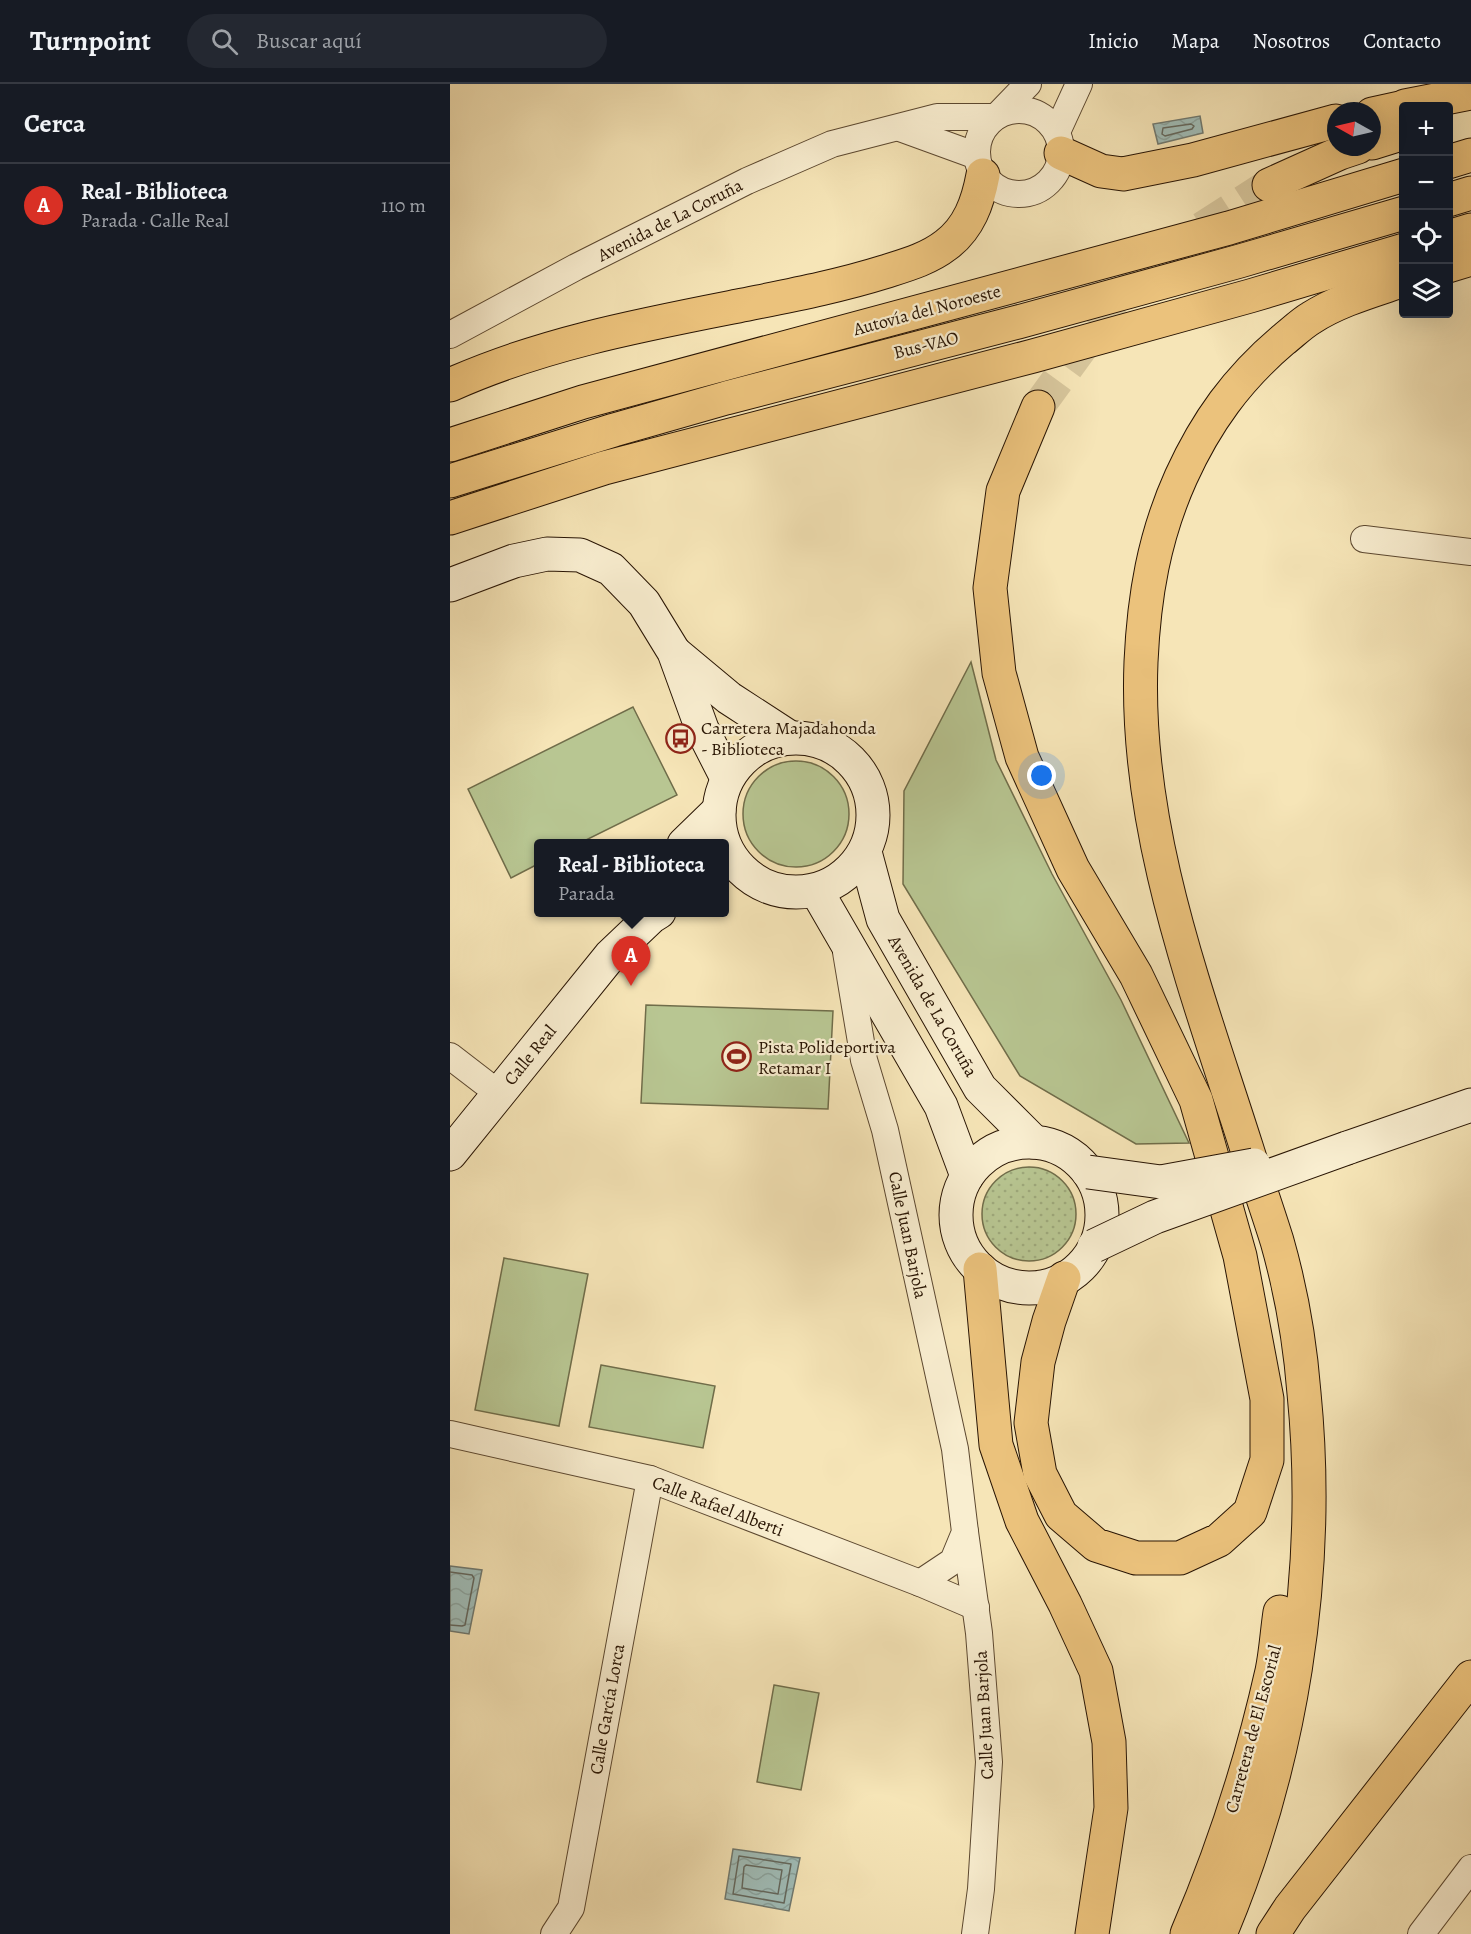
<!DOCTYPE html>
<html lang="es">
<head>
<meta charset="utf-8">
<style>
	body { margin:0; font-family:Alegreya,serif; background:#242831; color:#f1f3f6 }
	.controls { position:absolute; right:18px; top:18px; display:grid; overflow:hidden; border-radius:6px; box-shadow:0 6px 24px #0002 }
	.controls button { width:54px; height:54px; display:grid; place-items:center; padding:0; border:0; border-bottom:2px solid #363941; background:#171b24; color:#f1f3f6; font:30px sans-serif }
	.compass { position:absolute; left:877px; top:18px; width:54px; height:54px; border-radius:50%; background:#171b24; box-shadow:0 6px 24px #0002; rotate:278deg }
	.you { position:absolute; left:592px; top:692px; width:21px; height:21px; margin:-15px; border:4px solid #fff; border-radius:50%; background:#1a73e8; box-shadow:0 0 0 9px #1a73e833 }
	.badge { display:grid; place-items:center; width:39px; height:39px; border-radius:50%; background:#d93025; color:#fff; font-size:20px; font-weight:700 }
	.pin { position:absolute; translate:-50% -50px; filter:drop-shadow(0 2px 3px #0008) }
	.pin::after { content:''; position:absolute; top:32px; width:21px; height:18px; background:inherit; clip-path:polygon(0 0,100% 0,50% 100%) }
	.popup { position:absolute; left:84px; top:755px; width:195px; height:78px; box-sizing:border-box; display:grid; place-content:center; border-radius:6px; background:#171b24; filter:drop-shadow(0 2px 4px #0005); font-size:20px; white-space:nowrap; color:#9ea1a6 }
	.popup b { font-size:22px; color:#f1f3f6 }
	.popup::after { content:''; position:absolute; left:50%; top:100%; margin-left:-12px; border:12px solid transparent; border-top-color:#171b24 }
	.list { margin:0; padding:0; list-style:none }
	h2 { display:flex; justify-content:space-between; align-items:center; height:78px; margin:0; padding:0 24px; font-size:26px }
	h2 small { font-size:20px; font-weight:400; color:#9ea1a6 }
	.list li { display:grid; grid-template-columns:39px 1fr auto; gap:18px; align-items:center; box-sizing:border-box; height:84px; padding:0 24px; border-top:2px solid #363941 }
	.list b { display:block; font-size:22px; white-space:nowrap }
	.list p { margin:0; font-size:20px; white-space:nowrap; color:#9ea1a6 }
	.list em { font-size:20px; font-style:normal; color:#9ea1a6 }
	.icon { flex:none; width:33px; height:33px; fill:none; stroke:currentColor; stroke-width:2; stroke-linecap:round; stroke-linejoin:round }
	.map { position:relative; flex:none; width:1021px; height:1850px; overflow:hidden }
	header { display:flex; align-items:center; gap:36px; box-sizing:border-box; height:84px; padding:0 30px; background:#171b24; border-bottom:2px solid #363941 }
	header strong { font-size:28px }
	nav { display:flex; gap:33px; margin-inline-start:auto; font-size:21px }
	.search { width:420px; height:54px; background:#242831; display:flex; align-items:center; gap:15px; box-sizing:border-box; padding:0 21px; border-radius:33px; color:#9ea1a6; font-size:22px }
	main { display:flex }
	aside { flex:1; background:#171b24 }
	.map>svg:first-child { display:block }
	.grass { fill:#b8c692; stroke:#706d4a; stroke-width:1.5 }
	.garden { fill:url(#garden-dots); stroke:#706d4a; stroke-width:1.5 }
	.water { fill:url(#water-waves); stroke:#707970; stroke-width:1.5 }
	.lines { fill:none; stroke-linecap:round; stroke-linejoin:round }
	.shore { stroke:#64685e; stroke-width:1.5 }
	.highway-tunnel { stroke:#d7c69c; stroke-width:33; stroke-dasharray:33 16; stroke-linecap:butt }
	.street-casing { stroke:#5c4830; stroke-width:28 }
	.secondary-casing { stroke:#281403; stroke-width:35 }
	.highway-casing { stroke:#281403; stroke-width:35 }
	.street { stroke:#f9eed0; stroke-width:26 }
	.secondary { stroke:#f9eed0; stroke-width:33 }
	.highway { stroke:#ebc27c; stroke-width:33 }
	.secondary-bridge-casing { stroke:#281403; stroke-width:35; stroke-linecap:butt }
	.secondary-bridge { stroke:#f9eed0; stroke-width:33 }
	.labels { text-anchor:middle; stroke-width:4.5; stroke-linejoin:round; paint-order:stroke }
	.street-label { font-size:18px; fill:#281403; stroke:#f9eed0 }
	.poi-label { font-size:18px; fill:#281403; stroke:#f9eed0; text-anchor:start }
</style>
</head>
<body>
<header>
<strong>Turnpoint</strong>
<div class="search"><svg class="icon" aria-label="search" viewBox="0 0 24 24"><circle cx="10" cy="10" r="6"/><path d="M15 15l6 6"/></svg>Buscar aquí</div>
<nav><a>Inicio</a><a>Mapa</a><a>Nosotros</a><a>Contacto</a></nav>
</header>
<main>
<aside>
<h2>Cerca<small></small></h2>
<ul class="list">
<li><span class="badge">A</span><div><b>Real - Biblioteca</b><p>Parada · Calle Real</p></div><em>110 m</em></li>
</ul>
</aside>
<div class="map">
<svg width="1021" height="1850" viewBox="0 0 1021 1850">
	<defs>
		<pattern id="garden-dots" width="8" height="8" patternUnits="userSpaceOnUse" patternTransform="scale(1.5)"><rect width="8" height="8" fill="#b8c692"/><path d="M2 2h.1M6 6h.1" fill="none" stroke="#9ea97c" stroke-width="1.8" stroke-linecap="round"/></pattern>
		<pattern id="water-waves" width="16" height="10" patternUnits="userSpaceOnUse" patternTransform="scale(1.5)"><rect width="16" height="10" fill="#a0bdb8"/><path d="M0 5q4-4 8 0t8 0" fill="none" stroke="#8aa29d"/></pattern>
	</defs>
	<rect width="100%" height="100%" fill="#f6e5b7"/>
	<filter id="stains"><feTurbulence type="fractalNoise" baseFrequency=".00333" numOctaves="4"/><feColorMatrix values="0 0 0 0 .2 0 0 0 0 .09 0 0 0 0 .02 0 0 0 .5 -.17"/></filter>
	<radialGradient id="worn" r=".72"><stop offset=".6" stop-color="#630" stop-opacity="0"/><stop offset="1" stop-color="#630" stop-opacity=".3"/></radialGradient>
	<g class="grass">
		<polygon points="521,578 546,676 602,790 671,916 739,1059 686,1060 570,992 453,800 454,707"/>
		<polygon points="183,623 227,711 130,759 88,760 88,780 61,794 18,705"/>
		<circle cx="346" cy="730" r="53"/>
		<polygon points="196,921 383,927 378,1025 191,1019"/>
		<polygon points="54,1174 138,1190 109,1342 25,1326"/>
		<polygon points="151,1281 265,1302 253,1364 139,1343"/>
		<polygon points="324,1601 369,1609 351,1706 307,1698"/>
	</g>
	<circle class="garden" cx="579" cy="1130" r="47"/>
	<g class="water">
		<polygon points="750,32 753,49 708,60 703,40"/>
		<polygon points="0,1482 32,1486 19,1550 0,1547"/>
		<polygon points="283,1765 350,1774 339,1827 275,1815"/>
	</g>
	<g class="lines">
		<g class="shore">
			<polygon points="741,40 744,42 742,45 715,52 712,50 713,44"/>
			<polyline points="0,1488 22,1491 24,1494 15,1541 12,1542 0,1541"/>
			<polygon points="289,1772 341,1780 334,1819 283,1810"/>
			<polygon points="296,1781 332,1786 328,1810 292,1804 294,1783"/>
		</g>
		<polyline class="highway-tunnel" points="588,323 658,227 717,167 819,101"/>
		<defs>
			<g id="street">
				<circle cx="569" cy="68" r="42"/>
				<polyline points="549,30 578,0"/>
				<polyline points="450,44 527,72"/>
				<polyline points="607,48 629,0"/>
				<polyline points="0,251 126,183 297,97 382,60 487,33 545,33"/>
				<polyline points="914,455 1021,468"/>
				<polyline points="396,868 414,976 435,1046 505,1365 515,1448 503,1477 470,1499"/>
				<polyline points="0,972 48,1009"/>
				<polyline points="0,1350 200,1395 470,1499 526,1523"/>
				<polyline points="515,1448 529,1549 539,1678 531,1805 525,1850"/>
				<polyline points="104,1850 121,1824 200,1395"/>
				<polyline points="971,1850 1021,1784"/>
			</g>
			<g id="secondary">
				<polyline points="0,501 64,477 97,470 130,471 161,485 194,519 224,568 252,645 277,694"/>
				<polyline points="225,569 279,614 339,653"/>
				<circle cx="346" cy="731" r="77"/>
				<polyline points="234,760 269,726"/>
				<polyline points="415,768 433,835 530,1004 584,1058"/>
				<polyline points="366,806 491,1022 517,1092"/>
				<circle cx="579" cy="1131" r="73"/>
				<polyline points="897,1064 1021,1021"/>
				<polyline points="0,1070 160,872 201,833 209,828"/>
			</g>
			<g id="highway">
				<polyline points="955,22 1021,9"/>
				<polyline points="922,30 954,23"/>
				<polyline points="922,59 954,49"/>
				<polyline points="611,69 651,87 673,90 743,76 886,37"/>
				<polyline points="998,78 1021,71"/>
				<polyline points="819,101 890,69 908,63"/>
				<polyline points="998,116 1021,109"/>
				<polyline points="998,153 1021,146"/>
				<polyline points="998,182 1021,175"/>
				<path d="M 0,301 C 91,260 191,241 288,222 C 337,212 386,203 434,188 C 456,181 478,175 496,161 C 519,144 528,118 533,91"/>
				<polyline points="588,323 553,407 540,504 549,589 572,673 623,785 686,891 746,1016 790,1172 817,1315 817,1376 800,1428 769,1456 730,1474 686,1474 646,1461 611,1431 590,1390 581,1339 588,1278 599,1237 614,1194"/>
				<polyline points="0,361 133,318 779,144 954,91"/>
				<polyline points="0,397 164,346 276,314 568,238 790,177 954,129"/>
				<polyline points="0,434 154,384 583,272 800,212 954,166"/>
				<polyline points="530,1185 546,1361 572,1437 615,1520 646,1587 659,1658 661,1724 642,1850"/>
				<path d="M 737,1850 C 773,1766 802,1676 822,1587 C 826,1568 827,1548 830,1528"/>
				<path d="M 770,1850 C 841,1682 872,1490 854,1309 C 850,1258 841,1206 827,1157 C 817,1125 806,1094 796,1062 C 746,905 684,745 691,578 C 694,512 704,453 731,393 C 756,338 787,295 833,256 C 842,249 851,240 861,234 C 889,216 922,207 954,196"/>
				<polyline points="823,1850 840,1824 1021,1593"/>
			</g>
		</defs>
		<use href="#street" class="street-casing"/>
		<use href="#secondary" class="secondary-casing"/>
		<use href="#highway" class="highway-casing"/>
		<use href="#street" class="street"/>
		<use href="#secondary" class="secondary"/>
		<use href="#highway" class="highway"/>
		<defs>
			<g id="secondary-bridge">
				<polyline points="638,1088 711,1098 804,1081"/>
				<polyline points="644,1162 705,1133 897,1064"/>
			</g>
		</defs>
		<use href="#secondary-bridge" class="secondary-bridge-casing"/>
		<use href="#secondary-bridge" class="secondary-bridge"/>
	</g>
	<defs>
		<symbol id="bus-ring" viewBox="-11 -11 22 22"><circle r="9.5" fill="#f9eed0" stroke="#8f2418" stroke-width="1.5"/><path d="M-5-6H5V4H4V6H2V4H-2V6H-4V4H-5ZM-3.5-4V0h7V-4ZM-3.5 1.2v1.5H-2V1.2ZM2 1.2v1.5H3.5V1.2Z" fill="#8f2418"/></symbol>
		<symbol id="stadium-ring" viewBox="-11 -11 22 22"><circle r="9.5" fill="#f9eed0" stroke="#8f2418" stroke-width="1.5"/><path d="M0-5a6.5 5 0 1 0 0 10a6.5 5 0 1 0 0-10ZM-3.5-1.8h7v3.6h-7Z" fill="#8f2418"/></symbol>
	</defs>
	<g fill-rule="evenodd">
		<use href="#bus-ring" x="214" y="638" width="33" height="33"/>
		<use href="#stadium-ring" x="270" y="956" width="33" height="33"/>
	</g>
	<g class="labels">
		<g class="street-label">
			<text transform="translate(220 136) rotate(-27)" y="6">Avenida de La Coruña</text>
			<text transform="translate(477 226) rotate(-15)" y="6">Autovía del Noroeste</text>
			<text transform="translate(476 261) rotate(-14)" y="6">Bus-VAO</text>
			<text transform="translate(483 922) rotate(60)" y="6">Avenida de La Coruña</text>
			<text transform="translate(80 971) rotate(-51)" y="6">Calle Real</text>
			<text transform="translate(458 1151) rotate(78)" y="6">Calle Juan Barjola</text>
			<text transform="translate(268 1422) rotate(21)" y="6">Calle Rafael Alberti</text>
			<text transform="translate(157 1625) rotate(-80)" y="6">Calle García Lorca</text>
			<text transform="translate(534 1631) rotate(-93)" y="6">Calle Juan Barjola</text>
			<text transform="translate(803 1645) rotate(-75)" y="6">Carretera de El Escorial</text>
		</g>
		<g class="poi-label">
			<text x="251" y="650">Carretera Majadahonda<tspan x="251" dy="21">- Biblioteca</tspan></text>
			<text x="308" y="969">Pista Polideportiva<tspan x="308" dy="21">Retamar I</tspan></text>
		</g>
	</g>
	<rect width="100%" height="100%" filter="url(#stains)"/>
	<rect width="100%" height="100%" fill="url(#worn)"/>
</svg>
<div class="controls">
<button>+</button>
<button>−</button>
<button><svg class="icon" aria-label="locate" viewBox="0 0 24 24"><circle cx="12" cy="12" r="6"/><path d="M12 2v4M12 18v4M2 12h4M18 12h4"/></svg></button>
<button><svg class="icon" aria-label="layers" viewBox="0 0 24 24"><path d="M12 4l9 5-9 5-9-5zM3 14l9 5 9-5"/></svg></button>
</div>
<svg class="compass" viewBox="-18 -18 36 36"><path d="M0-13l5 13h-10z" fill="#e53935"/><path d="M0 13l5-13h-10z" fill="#9ea1a6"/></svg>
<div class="you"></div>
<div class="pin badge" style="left:181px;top:902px">A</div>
<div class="popup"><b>Real - Biblioteca</b>Parada</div>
</div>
</main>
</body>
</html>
